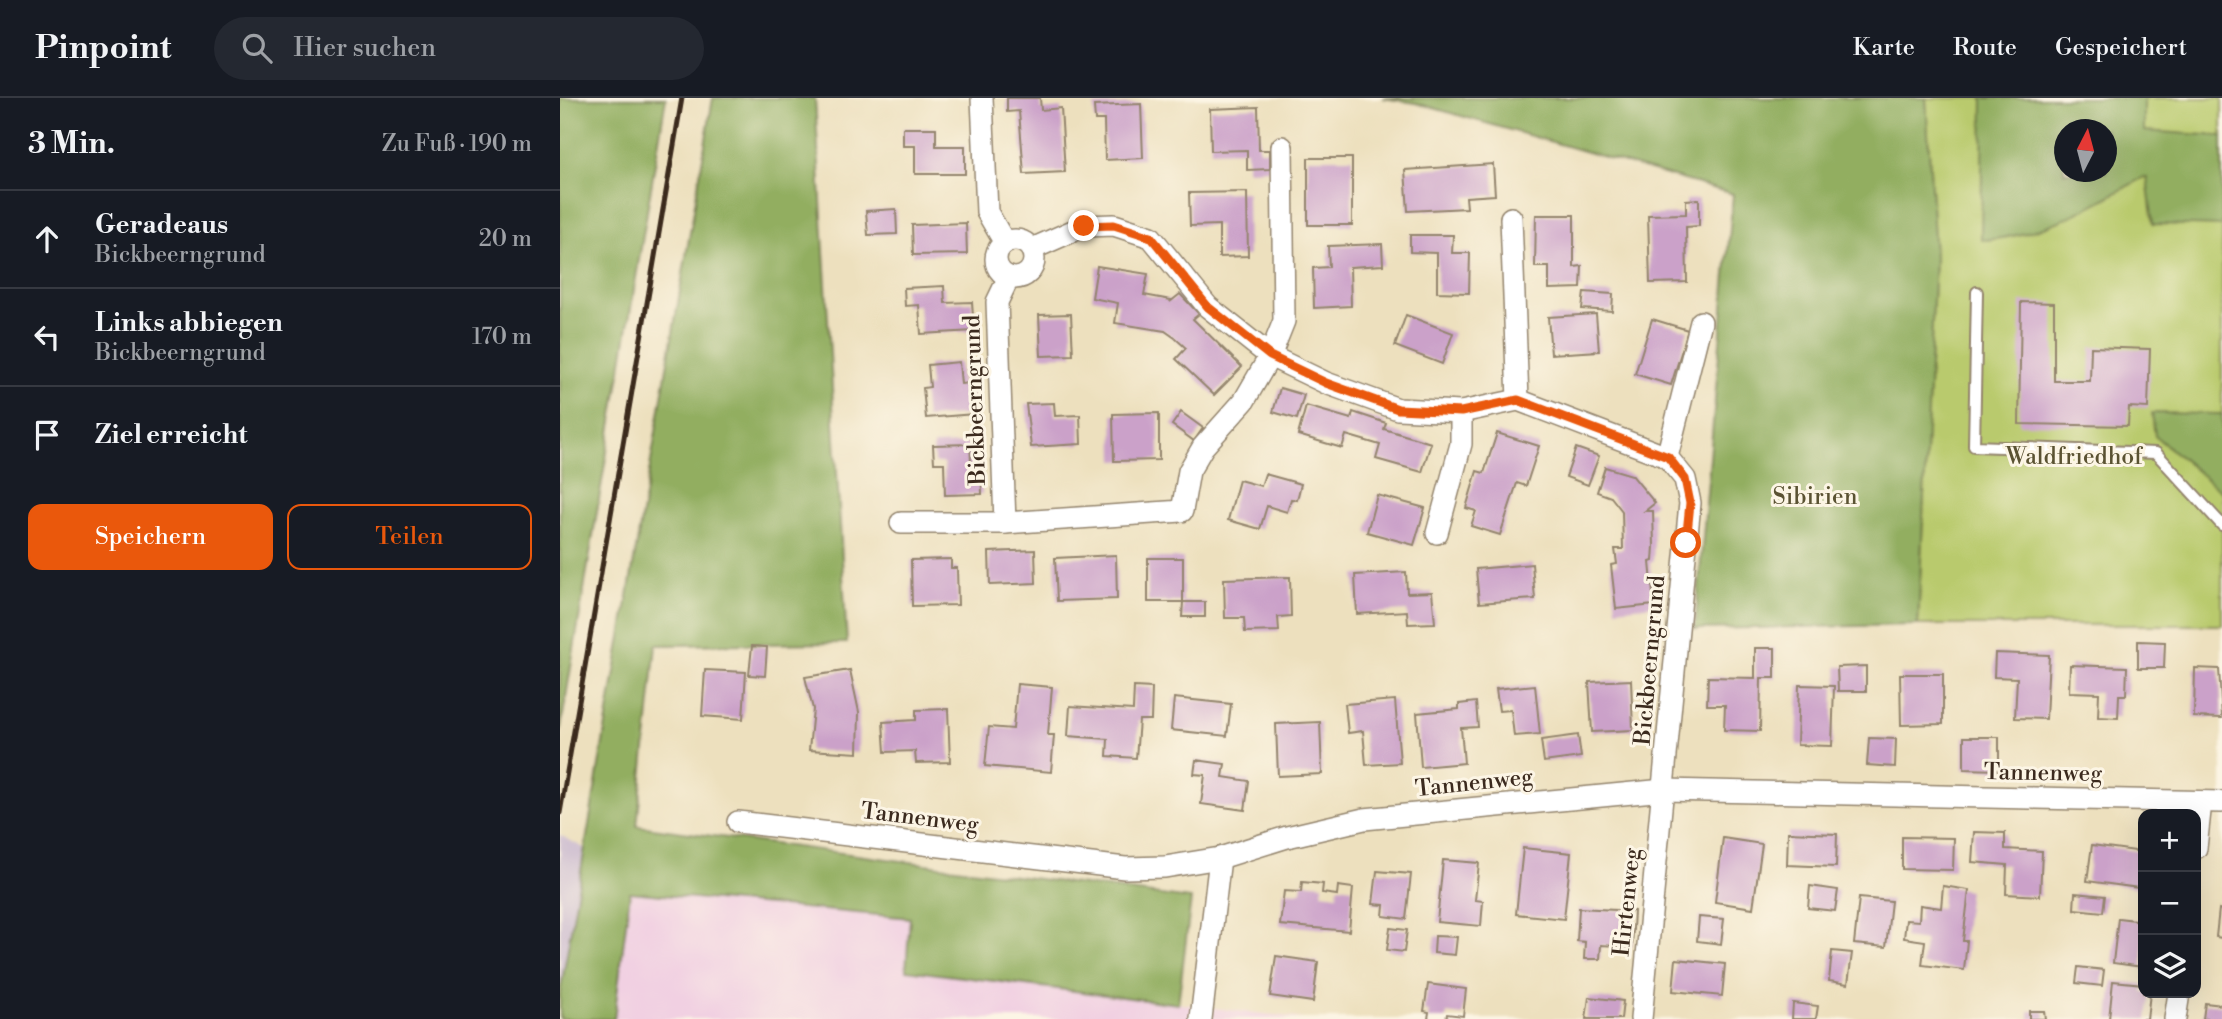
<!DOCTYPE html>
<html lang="de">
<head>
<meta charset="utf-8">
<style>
	body { margin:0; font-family:"Libre Bodoni",serif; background:#242831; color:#f1f3f6 }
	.controls { position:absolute; right:21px; bottom:21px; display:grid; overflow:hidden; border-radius:14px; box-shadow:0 7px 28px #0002 }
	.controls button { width:63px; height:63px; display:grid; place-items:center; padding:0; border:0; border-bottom:2px solid #363941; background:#171b24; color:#f1f3f6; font:35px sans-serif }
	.compass { position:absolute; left:1494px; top:21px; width:63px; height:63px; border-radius:50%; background:#171b24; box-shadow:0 7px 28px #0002; rotate:6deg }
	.stop { position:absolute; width:21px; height:21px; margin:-16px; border:5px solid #ea580c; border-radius:50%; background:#fff }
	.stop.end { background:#ea580c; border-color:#fff; box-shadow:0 2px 7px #0008 }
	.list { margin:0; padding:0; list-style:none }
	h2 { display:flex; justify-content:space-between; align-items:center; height:91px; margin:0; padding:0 28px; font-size:30px }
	h2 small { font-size:23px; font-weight:400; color:#9ea1a6 }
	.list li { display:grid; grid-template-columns:46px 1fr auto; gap:21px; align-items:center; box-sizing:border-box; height:98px; padding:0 28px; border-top:2px solid #363941 }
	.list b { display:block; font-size:26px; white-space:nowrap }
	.list p { margin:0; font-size:23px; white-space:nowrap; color:#9ea1a6 }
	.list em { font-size:23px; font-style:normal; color:#9ea1a6 }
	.actions { display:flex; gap:14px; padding:21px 28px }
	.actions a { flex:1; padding:16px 0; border:2px solid #ea580c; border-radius:14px; text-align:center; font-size:24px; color:#ea580c }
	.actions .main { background:#ea580c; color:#fff }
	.icon { flex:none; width:38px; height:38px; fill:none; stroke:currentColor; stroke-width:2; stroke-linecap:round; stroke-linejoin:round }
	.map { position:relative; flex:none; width:1662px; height:921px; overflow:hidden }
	header { display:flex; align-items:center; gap:42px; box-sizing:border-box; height:98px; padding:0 35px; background:#171b24; border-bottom:2px solid #363941 }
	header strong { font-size:33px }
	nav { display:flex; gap:38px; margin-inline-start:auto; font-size:24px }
	.search { width:490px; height:63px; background:#242831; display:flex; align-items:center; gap:18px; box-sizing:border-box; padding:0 24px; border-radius:38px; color:#9ea1a6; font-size:26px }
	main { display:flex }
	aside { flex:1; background:#171b24 }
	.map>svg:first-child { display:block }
	.built { fill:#f1d0e2 }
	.industrial { fill:#cebed0 }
	.green { fill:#b9ca6d; stroke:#7a7a46; stroke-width:2; fill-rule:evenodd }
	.forest { fill:#92ae60; stroke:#666c3f; stroke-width:2; fill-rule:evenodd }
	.building { fill:#cba1c9 }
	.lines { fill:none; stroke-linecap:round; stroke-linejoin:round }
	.lane-casing { stroke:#94856e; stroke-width:14 }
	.street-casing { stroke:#94856e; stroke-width:24 }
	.lane { stroke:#fff; stroke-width:10 }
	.street { stroke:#fff; stroke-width:21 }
	.rail { stroke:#3b2a1e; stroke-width:5 }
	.route { stroke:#ea580c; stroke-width:9 }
	.labels { text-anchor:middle; stroke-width:6; stroke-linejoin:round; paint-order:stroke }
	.street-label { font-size:23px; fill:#3b2a1e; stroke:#fcf5e5 }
	.park-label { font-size:23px; fill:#5a5232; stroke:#fcf5e5 }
</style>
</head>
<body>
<header>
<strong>Pinpoint</strong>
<div class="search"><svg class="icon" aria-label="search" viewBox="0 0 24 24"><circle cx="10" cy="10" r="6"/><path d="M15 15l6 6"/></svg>Hier suchen</div>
<nav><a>Karte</a><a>Route</a><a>Gespeichert</a></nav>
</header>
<main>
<aside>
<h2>3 Min.<small>Zu Fuß · 190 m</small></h2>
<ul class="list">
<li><svg class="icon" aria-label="ahead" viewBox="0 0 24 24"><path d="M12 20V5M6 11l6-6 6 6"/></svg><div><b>Geradeaus</b><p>Bickbeerngrund</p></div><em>20 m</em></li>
<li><svg class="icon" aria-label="left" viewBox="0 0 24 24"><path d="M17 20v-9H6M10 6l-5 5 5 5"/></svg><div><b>Links abbiegen</b><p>Bickbeerngrund</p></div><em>170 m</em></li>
<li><svg class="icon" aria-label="arrive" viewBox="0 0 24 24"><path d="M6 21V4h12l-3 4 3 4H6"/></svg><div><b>Ziel erreicht</b></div></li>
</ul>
<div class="actions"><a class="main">Speichern</a><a>Teilen</a></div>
</aside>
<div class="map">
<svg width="1662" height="921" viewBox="0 0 1662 921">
	<rect width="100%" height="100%" fill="#fcf5e5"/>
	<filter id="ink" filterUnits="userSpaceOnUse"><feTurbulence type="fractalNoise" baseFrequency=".0143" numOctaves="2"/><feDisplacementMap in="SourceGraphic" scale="14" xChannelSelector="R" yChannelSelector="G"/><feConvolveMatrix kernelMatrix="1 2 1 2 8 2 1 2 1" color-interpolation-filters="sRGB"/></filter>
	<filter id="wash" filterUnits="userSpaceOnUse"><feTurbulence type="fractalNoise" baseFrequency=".00686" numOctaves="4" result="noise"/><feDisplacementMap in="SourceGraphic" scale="28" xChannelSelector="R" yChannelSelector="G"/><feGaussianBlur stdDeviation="1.57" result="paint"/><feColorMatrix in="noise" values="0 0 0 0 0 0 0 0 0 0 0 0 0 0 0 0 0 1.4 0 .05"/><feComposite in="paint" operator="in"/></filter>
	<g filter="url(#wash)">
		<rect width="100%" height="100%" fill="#ede0be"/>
		<polygon class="built" points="70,794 350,820 346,872 743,921 54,921"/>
		<polygon class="industrial" points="0,737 24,750 0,896"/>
		<path class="green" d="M 1366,0 L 1662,0 L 1662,527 L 1358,527 L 1375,160 ZM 1504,32 L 1546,32 L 1546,74 L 1504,74 Z"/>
		<g class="forest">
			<polygon points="0,0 106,0 0,635"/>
			<polygon points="153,0 255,0 287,545 96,547 77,728 631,801 618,906 346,872 350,820 70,794 54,921 0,921 0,896"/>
			<polygon points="823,0 1366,0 1375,160 1358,527 1135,531 1173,96 856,5"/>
			<path d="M 1423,0 L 1584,0 L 1584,33 L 1662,38 L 1662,128 L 1593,126 L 1587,80 L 1584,79 C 1534,107 1480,140 1421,142 ZM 1504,32 L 1546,32 L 1546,74 L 1504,74 Z"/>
			<polygon points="1592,315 1662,316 1662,394 1595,338"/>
		</g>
		<g id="blocks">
			<g class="building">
				<polygon points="447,0 480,0 481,12 501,10 505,74 464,76 459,13 447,14"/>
				<polygon points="581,6 583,60 545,62 544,22 535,22 534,8"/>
				<polygon points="698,9 699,52 710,52 710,71 687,72 687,52 651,53 650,11"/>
				<polygon points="343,30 376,30 376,48 405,48 405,76 355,76 355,48 343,48"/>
				<rect x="748" y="60" width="44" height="67"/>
				<polygon points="933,66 935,97 906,99 907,110 848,113 845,72"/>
				<polygon points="687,94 688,158 659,159 659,127 630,128 629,95"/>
				<polygon points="1139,101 1139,128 1126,129 1127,184 1090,185 1088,117 1126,116 1126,102"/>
				<polygon points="336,111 337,136 308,137 306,113"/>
				<polygon points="976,117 1014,117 1014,169 1022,168 1021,190 989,191 989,169 975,169"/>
				<polygon points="406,125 407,156 353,157 352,127"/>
				<polygon points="850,137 893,137 892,155 910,155 909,195 877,194 877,155 850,154"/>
				<polygon points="822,146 823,167 790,169 791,208 754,210 753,170 769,169 768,148"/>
				<polygon points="537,168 588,176 584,197 611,202 610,204 620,196 639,216 633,221 682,269 654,297 616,261 626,250 615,240 605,233 555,225 558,205 532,200"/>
				<polygon points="384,188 385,205 412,204 414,233 361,236 359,207 345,208 344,190"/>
				<polygon points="1024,194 1053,196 1052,213 1022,211"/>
				<polygon points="1461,204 1494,205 1494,283 1530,283 1531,249 1590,251 1588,310 1569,309 1568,328 1459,326"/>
				<polygon points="511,216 513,257 481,258 479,217"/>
				<polygon points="1036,216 1039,253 991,256 988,219"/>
				<polygon points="846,217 893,235 882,266 835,248"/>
				<polygon points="1092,221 1128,232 1111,287 1075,276"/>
				<polygon points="399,264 401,286 411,285 414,316 366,320 363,290 370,289 368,267"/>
				<polygon points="720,290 744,297 737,321 713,314"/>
				<polygon points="494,305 495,318 520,317 521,346 471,349 466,306"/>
				<polygon points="746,308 791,321 793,314 826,325 824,331 871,345 862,374 816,361 820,347 786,337 782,350 738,337"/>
				<polygon points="621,314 643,330 634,343 612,327"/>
				<polygon points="599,315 599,362 554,363 553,316"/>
				<polygon points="937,335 979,348 966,388 957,385 940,437 911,428 916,413 906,410 917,373 924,375"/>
				<polygon points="410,346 411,364 421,363 422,396 385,397 384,365 374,365 373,347"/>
				<polygon points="1016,350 1039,358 1028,387 1006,379"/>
				<polygon points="1045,369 1072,377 1095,405 1085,413 1093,413 1094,448 1093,463 1090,464 1094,507 1056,511 1051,467 1057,466 1055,451 1063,451 1062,413 1051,399 1037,394"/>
				<polygon points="705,376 741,386 737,402 731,401 727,414 707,408 700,431 668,422 679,382 701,388"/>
				<polygon points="817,397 865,410 854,447 807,434"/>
				<polygon points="475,452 476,485 430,487 429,454"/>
				<polygon points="556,457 557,501 497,503 495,460"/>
				<rect x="588" y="460" width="35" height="44"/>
				<polygon points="391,461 391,470 397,470 398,507 352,508 351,462"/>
				<polygon points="972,466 975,501 919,505 916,471"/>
				<polygon points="846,474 847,495 872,494 875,525 848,526 847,513 797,516 795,477"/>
				<polygon points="730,479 731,518 718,519 719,533 685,534 684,520 665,520 664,481"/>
				<polygon points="623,504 645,504 645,519 622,519"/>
				<polygon points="1578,543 1605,544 1604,570 1578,570"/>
				<polygon points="192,548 207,549 205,578 189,577"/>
				<polygon points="1195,550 1215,550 1215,580 1201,580 1200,633 1164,632 1165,607 1147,607 1148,579 1195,580"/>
				<polygon points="1435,555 1489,557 1486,621 1455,620 1457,580 1434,579"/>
				<polygon points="1510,567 1567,569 1566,597 1559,597 1558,620 1538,619 1539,595 1509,594"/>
				<polygon points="1306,568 1306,593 1278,593 1277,569"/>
				<polygon points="1635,570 1659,571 1662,620 1634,619"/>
				<polygon points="145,572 186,574 183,621 142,618"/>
				<polygon points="290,572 299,614 298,655 249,652 253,611 245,579"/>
				<polygon points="1340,576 1383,576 1383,626 1341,627"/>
				<polygon points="1071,582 1073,632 1032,634 1029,584"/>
				<polygon points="457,586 492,589 488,637 494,637 491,674 425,668 429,629 453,631"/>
				<polygon points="975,587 980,636 954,638 951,612 939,613 936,591"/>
				<polygon points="1239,587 1274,588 1272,648 1237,647"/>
				<polygon points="574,589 592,590 591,622 579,622 576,660 547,658 548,641 508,638 510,608 573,612"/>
				<polygon points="614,600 671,606 667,638 611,632"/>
				<polygon points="835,602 840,665 806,667 803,633 788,635 785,606"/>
				<polygon points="916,604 918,629 901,630 904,665 861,669 857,615 899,611 899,606"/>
				<polygon points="388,611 390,664 356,665 355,653 325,654 323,624 356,622 356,612"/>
				<polygon points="760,624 762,676 718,678 716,626"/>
				<polygon points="1018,637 1021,659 984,664 981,642"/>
				<polygon points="1404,639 1439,639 1439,672 1404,671"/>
				<polygon points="1309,640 1336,641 1335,669 1307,667"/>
				<polygon points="636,662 665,666 663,679 689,683 685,712 641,706 645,677 634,676"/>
				<polygon points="1228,734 1277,736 1276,769 1227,767"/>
				<polygon points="1414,734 1445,735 1445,751 1482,753 1480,798 1446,796 1447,767 1412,764"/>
				<polygon points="1342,739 1394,740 1393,772 1342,771"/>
				<polygon points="1163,740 1202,746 1193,810 1155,804"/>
				<polygon points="1532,747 1583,754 1579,790 1527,783"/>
				<polygon points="963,750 1011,755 1004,821 956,816"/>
				<polygon points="883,762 919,765 915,802 923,803 921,828 877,824"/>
				<polygon points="817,773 851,776 846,821 823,818 824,807 813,806"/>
				<polygon points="742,784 763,786 762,795 777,797 778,788 793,790 789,833 720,827 724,793 741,794"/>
				<polygon points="1250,788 1278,792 1275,813 1248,810"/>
				<polygon points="1383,788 1409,792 1403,843 1407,843 1404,872 1362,867 1365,843 1344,840 1346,822 1359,823 1360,807 1381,810"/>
				<polygon points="1515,795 1545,798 1543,814 1514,811"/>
				<polygon points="1299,800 1331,803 1326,849 1294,846"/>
				<polygon points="1019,810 1074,813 1072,849 1041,847 1040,861 1024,861 1025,844 1017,843"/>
				<polygon points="1659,811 1662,812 1662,840 1656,839"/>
				<polygon points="1139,819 1164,821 1161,846 1137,843"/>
				<polygon points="1558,820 1583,823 1583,869 1553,865"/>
				<polygon points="830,830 847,832 844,854 827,852"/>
				<polygon points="875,838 897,839 895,857 874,855"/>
				<polygon points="1272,853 1292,855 1288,886 1269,883"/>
				<polygon points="716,858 758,864 753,904 710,898"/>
				<polygon points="1116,861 1165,866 1162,898 1113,893"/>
				<polygon points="1518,869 1544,872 1542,888 1516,885"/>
				<polygon points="1553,883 1583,886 1583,895 1590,895 1587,921 1549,921"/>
				<polygon points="868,886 906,891 903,918 887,916 886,921 868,921 869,914 864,913"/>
				<polygon points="1029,899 1063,903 1061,921 1026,921"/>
				<polygon points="1233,905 1258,908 1256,921 1232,921"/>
				<polygon points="1645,905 1662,907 1662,921 1643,921"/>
				<polygon points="1469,913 1484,913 1485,921 1469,921"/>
			</g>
		</g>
	</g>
	<g filter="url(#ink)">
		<use href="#blocks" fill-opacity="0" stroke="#94856e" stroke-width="2"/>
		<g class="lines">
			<defs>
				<polyline id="lane" points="1417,194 1414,348 1596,355 1662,427"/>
				<g id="street">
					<polyline points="422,0 427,114 445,145"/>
					<polyline points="951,120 958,302"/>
					<circle cx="455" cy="161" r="19"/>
					<polyline points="472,151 524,128 554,127 591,139 648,209 710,258 766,285 838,311 901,314 958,302 1107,359 1125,381 1130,405 1081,921"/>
					<polyline points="449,179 437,204 445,425 622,413 629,373 643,349 684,303 710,258 724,223 722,49"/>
					<polyline points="1107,359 1141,224"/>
					<polyline points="341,425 445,425"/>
					<polyline points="877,435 901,346 901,314"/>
					<polyline points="178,724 565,770 605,769 660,760 727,739 804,721 1104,692 1662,704"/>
					<polyline points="1636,750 1641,704"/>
					<polyline points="641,921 660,760"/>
					<polyline points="1615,921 1619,895"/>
				</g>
			</defs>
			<use href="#lane" class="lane-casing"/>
			<use href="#street" class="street-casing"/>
			<use href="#lane" class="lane"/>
			<use href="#street" class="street"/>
			<polyline class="rail" points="0,715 122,0"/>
		</g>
	</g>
	<g class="lines" filter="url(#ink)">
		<polyline class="route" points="524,128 554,127 591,139 648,209 710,258 766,285 838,311 901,314 958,302 1108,359 1125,381 1130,405 1126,445"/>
	</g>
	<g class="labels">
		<g class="street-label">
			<text transform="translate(414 302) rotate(-92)" y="8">Bickbeerngrund</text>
			<text transform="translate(1089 562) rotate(-85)" y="8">Bickbeerngrund</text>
			<text transform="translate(1483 674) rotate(1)" y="8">Tannenweg</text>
			<text transform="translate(914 684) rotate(-6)" y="8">Tannenweg</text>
			<text transform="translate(360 719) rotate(7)" y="8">Tannenweg</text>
			<text transform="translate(1066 804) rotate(-84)" y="8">Hirtenweg</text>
		</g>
		<g class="park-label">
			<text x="1514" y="366">Waldfriedhof</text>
			<text x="1255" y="406">Sibirien</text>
		</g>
	</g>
</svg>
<div class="controls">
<button>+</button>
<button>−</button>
<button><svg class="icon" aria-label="layers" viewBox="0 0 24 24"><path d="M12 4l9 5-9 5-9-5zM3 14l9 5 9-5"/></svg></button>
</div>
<svg class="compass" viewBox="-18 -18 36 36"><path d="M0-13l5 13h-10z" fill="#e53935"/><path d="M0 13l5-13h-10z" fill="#9ea1a6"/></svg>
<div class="stop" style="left:1126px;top:445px"></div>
<div class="stop end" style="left:524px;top:128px"></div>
</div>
</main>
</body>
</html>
